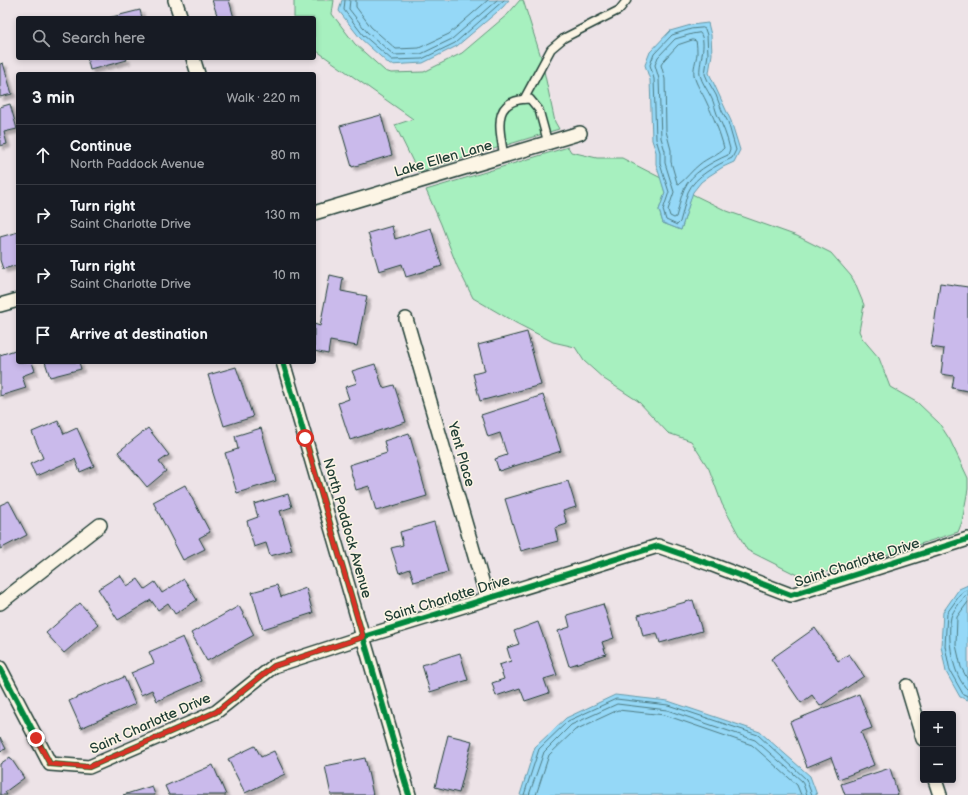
<!DOCTYPE html>
<html lang="en">
<head>
<meta charset="utf-8">
<style>
	body { margin:0; font-family:"Balsamiq Sans",sans-serif; background:#20242c; color:#f1f3f6 }
	.controls { position:absolute; right:12px; bottom:12px; display:grid; overflow:hidden; border-radius:4px; box-shadow:0 2px 6px #0003 }
	.controls button { width:36px; height:36px; display:grid; place-items:center; padding:0; border:0; border-bottom:1px solid #363941; background:#171b24; color:#f1f3f6; font:20px sans-serif }
	.stop { position:absolute; width:12px; height:12px; margin:-9px; border:3px solid #d93025; border-radius:50%; background:#fff }
	.stop.end { background:#d93025; border-color:#fff; box-shadow:0 1px 4px #0008 }
	.list { margin:0; padding:0; list-style:none }
	h2 { display:flex; justify-content:space-between; align-items:center; height:52px; margin:0; padding:0 16px; font-size:17px }
	h2 small { font-size:13px; font-weight:400; color:#9ea1a6 }
	.list li { display:grid; grid-template-columns:26px 1fr auto; gap:12px; align-items:center; box-sizing:border-box; height:60px; padding:0 16px; border-top:1px solid #363941 }
	.list b { display:block; font-size:15px; white-space:nowrap }
	.list p { margin:0; font-size:13px; white-space:nowrap; color:#9ea1a6 }
	.list em { font-size:13px; font-style:normal; color:#9ea1a6 }
	.icon { flex:none; width:22px; height:22px; fill:none; stroke:currentColor; stroke-width:2; stroke-linecap:round; stroke-linejoin:round }
	.map { position:relative; flex:none; width:968px; height:795px; overflow:hidden }
	.search { position:absolute; background:#171b24; box-shadow:0 2px 6px #0003; left:16px; top:16px; width:300px; height:44px; display:flex; align-items:center; gap:10px; box-sizing:border-box; padding:0 14px; border-radius:4px; color:#9ea1a6; font-size:15px }
	.panel { position:absolute; background:#171b24; box-shadow:0 2px 6px #0003; left:16px; top:72px; width:300px; height:292px; border-radius:4px }
	.map>svg:first-child { display:block }
	.green { fill:#a7f0bf; stroke:#63967a }
	.water { fill:#95d8f7; stroke:#669aa9 }
	.lines { fill:none; stroke-linecap:round; stroke-linejoin:round }
	.shore { stroke:#4e7b82; stroke-width:1 }
	.building { fill:#cabaeb; stroke:#1f3d34; filter:url(#shadow) }
	.service-casing { stroke:#1f3d34; stroke-width:10 }
	.minor-casing { stroke:#1f3d34; stroke-width:16 }
	.service { stroke:#fcf5e5; stroke-width:7 }
	.minor { stroke:#fcf5e5; stroke-width:13 }
	.cycleway-casing { stroke:#fcf5e5; stroke-width:8 }
	.cycleway { stroke:#00873e; stroke-width:6 }
	.route { stroke:#d93025; stroke-width:5 }
	.labels { text-anchor:middle; stroke-width:3; stroke-linejoin:round; paint-order:stroke }
	.street-label { font-size:14px; fill:#1f3d34; stroke:#fcf5e5 }
</style>
</head>
<body>
<div class="map">
<svg width="968" height="795" viewBox="0 0 968 795">
	<defs>
		<filter id="shadow"><feDropShadow dx="3.5" dy="3.5" stdDeviation="1" flood-color="#0004"/></filter>
	</defs>
	<rect width="100%" height="100%" fill="#ede3e7"/>
	<filter id="ink" filterUnits="userSpaceOnUse"><feTurbulence type="fractalNoise" baseFrequency=".025" numOctaves="2"/><feDisplacementMap in="SourceGraphic" scale="8" xChannelSelector="R" yChannelSelector="G"/><feConvolveMatrix kernelMatrix="1 2 1 2 8 2 1 2 1" color-interpolation-filters="sRGB"/></filter>
	<g filter="url(#ink)">
		<g class="green">
			<polygon points="294,0 334,0 332,14 355,44 385,71 391,73 424,72 462,53 508,14 520,0 523,0 541,57 555,122 559,129 418,172 395,125 413,119 314,49 314,18 294,18"/>
			<polygon points="568,147 571,152 597,158 622,158 661,178 665,193 659,210 663,223 681,230 692,194 727,211 797,236 831,253 851,276 854,281 864,305 859,331 862,338 879,358 890,387 918,403 939,423 950,440 968,478 968,489 962,522 958,532 851,566 822,573 799,576 747,550 722,504 709,469 691,441 668,433 638,401 604,379 584,361 575,347 553,342 516,323 473,298 457,266 441,224 426,190"/>
		</g>
		<g class="water">
			<polygon points="342,0 509,0 503,7 457,46 423,63 390,65 360,38 339,11"/>
			<polygon points="708,23 711,35 712,54 709,73 731,121 740,150 734,162 723,167 709,176 701,182 693,192 681,230 663,223 659,210 665,193 656,164 656,152 652,140 650,80 645,65 650,52 670,31 691,25"/>
			<polygon points="968,585 968,700 960,697 946,672 941,646 943,612 959,589"/>
			<polygon points="615,695 668,701 760,732 810,776 817,795 520,795 535,747 566,718"/>
		</g>
		<g class="lines">
			<g class="shore">
				<polyline points="345,0 344,10 363,35 392,60 422,59 455,43 504,0"/>
				<polyline points="350,0 349,9 367,32 394,55 421,54 452,39 497,0"/>
				<polyline points="356,0 356,7 371,27 396,49 419,48 449,34 488,0"/>
				<path d="M 703,28 L 705,29 L 707,35 L 708,54 L 705,74 L 708,81 L 716,95 L 722,111 L 728,122 L 736,150 L 732,158 C 717,165 695,176 688,192 C 685,201 683,212 680,222 L 677,225 L 666,220 L 663,210 L 669,192 L 660,164 L 660,152 L 656,139 L 654,79 L 650,65 L 654,54 L 672,35 L 691,29 Z"/>
				<path d="M 700,33 C 708,43 698,64 700,75 C 702,83 707,89 711,97 C 714,102 715,109 717,114 C 723,126 727,136 730,149 L 728,155 C 712,162 691,173 684,189 C 680,198 679,208 676,217 L 674,218 L 670,216 L 668,210 L 674,192 L 665,163 L 665,151 L 661,138 L 659,79 L 655,65 L 658,57 L 675,39 L 692,34 Z"/>
				<path d="M 693,40 L 696,41 C 697,45 697,50 697,54 C 696,61 693,68 694,75 C 696,85 702,92 706,101 C 713,116 720,132 724,148 C 720,153 706,159 700,164 C 692,170 686,179 679,184 L 677,183 L 671,162 L 671,150 L 666,131 L 665,79 L 661,65 L 664,60 L 678,45 Z"/>
				<polyline points="968,589 962,592 947,613 945,646 950,671 963,694 968,696"/>
				<path d="M 968,595 L 965,596 C 961,602 953,610 951,617 C 947,637 952,676 968,690"/>
				<polyline points="968,602 957,617 956,645 961,667 968,680"/>
				<polyline points="524,795 539,749 568,721 616,699 668,705 758,735 806,779 812,795"/>
				<polyline points="529,795 544,752 571,725 617,704 667,710 755,740 802,781 807,795"/>
				<polyline points="536,795 549,755 575,730 618,710 665,715 752,745 797,785 801,795"/>
			</g>
		</g>
		<g class="building">
			<polygon points="212,0 229,0 234,18 218,18"/>
			<polygon points="140,10 142,18 108,18"/>
			<polygon points="87,58 126,58 127,60 90,70"/>
			<polygon points="3,63 12,94 0,97 0,64"/>
			<polygon points="10,104 17,129 4,132 7,144 0,146 0,107"/>
			<polygon points="381,115 392,155 352,167 340,126"/>
			<polygon points="392,226 395,239 431,228 442,266 406,277 402,264 379,271 368,233"/>
			<polygon points="18,232 18,265 3,269 0,260 0,237"/>
			<polygon points="330,275 343,278 341,291 367,296 357,346 330,341 328,354 314,351 314,324 320,326"/>
			<polygon points="940,283 968,287 968,391 952,388 954,376 941,374 944,349 931,347"/>
			<polygon points="527,332 541,385 480,401 473,374 485,371 478,345"/>
			<polygon points="18,349 18,362 32,362 35,371 22,376 26,388 0,396 0,355"/>
			<polygon points="45,362 79,362 81,369 50,377"/>
			<polygon points="375,364 383,388 394,385 406,422 350,440 338,403 349,399 345,387 357,383 352,371"/>
			<polygon points="236,367 253,417 224,426 208,375"/>
			<polygon points="543,395 561,451 499,471 495,459 507,455 500,433 488,437 481,415"/>
			<polygon points="58,421 64,434 77,428 94,466 80,472 75,459 36,476 30,464 43,458 32,432"/>
			<polygon points="148,428 169,455 159,462 166,471 147,487 118,452"/>
			<polygon points="261,428 276,481 237,493 225,453 238,449 235,436"/>
			<polygon points="409,433 427,496 376,511 369,486 356,490 349,465 387,453 384,441"/>
			<polygon points="568,481 576,507 563,511 567,524 555,528 558,541 521,551 505,499"/>
			<polygon points="185,485 210,532 199,538 205,549 183,560 153,502"/>
			<polygon points="288,494 292,507 280,511 292,550 270,556 266,543 254,547 247,521 258,517 254,504"/>
			<polygon points="9,501 27,535 0,549 0,505"/>
			<polygon points="434,522 448,572 414,582 410,569 399,573 391,548 403,545 400,532"/>
			<polygon points="120,575 127,586 138,579 145,589 155,582 162,593 184,579 197,600 175,614 168,603 158,610 151,600 118,620 98,589"/>
			<polygon points="277,585 281,597 306,588 313,613 263,629 252,592"/>
			<polygon points="693,600 702,631 660,643 657,633 643,636 638,615"/>
			<polygon points="80,603 98,624 64,653 46,633"/>
			<polygon points="603,604 614,638 602,642 606,654 569,666 558,631 570,627 567,615"/>
			<polygon points="239,606 254,635 207,661 191,633"/>
			<polygon points="538,622 557,675 544,679 549,693 525,701 520,688 496,696 492,683 504,679 499,665 511,661 507,648 519,644 514,631"/>
			<polygon points="815,628 838,661 849,654 864,676 820,706 812,695 801,703 771,659"/>
			<polygon points="183,637 202,681 157,701 152,690 141,695 131,673 154,663 149,652"/>
			<polygon points="460,653 468,680 430,692 422,665"/>
			<polygon points="124,677 135,704 81,728 69,701"/>
			<polygon points="859,694 872,728 861,732 874,765 839,779 831,757 807,767 790,722"/>
			<polygon points="448,735 472,741 459,793 435,787"/>
			<polygon points="0,737 6,749 0,751"/>
			<polygon points="255,746 261,757 274,751 285,774 245,793 228,759"/>
			<polygon points="10,757 24,778 5,792 7,795 0,795 0,764"/>
			<polygon points="365,758 373,795 331,795 325,766"/>
			<polygon points="213,765 226,795 169,795 165,786"/>
			<polygon points="890,768 898,795 845,795 841,784"/>
			<polygon points="152,786 155,795 123,795"/>
		</g>
		<g class="lines">
			<defs>
				<g id="service">
					<polyline points="524,99 551,49 564,38 619,10 627,0"/>
					<path d="M 504,157 C 500,129 490,99 530,99 L 539,110 L 548,143"/>
				</g>
				<g id="minor">
					<polyline points="175,0 181,18"/>
					<polyline points="193,58 198,74"/>
					<polyline points="314,213 580,133"/>
					<polyline points="0,305 18,300"/>
					<polyline points="406,319 487,598"/>
					<polyline points="283,362 409,795"/>
					<polyline points="0,603 100,525"/>
					<polyline points="0,668 50,764 89,767 216,712 274,666 363,637 658,546 710,564 791,595 968,539"/>
					<polyline points="907,686 923,739"/>
					<polyline points="935,780 940,795"/>
				</g>
			</defs>
			<use href="#service" class="service-casing"/>
			<use href="#minor" class="minor-casing"/>
			<use href="#service" class="service"/>
			<use href="#minor" class="minor"/>
			<defs>
				<g id="cycleway">
					<polyline points="283,362 409,795"/>
					<polyline points="0,668 50,764 89,767 216,712 274,666 363,637 658,546 710,564 791,595 968,539"/>
				</g>
			</defs>
			<use href="#cycleway" class="cycleway-casing"/>
			<use href="#cycleway" class="cycleway"/>
		</g>
	</g>
	<g class="lines" filter="url(#ink)">
		<polyline class="route" points="36,738 50,764 89,767 216,712 274,666 363,637 305,438"/>
	</g>
	<g class="labels">
		<g class="street-label">
			<text transform="translate(443 158) rotate(-16)" y="5">Lake Ellen Lane</text>
			<text transform="translate(462 454) rotate(74)" y="5">Yent Place</text>
			<text transform="translate(348 528) rotate(74)" y="5">North Paddock Avenue</text>
			<text transform="translate(857 562) rotate(-18)" y="5">Saint Charlotte Drive</text>
			<text transform="translate(447 598) rotate(-17)" y="5">Saint Charlotte Drive</text>
			<text transform="translate(150 723) rotate(-24)" y="5">Saint Charlotte Drive</text>
		</g>
	</g>
</svg>
<div class="controls">
<button>+</button>
<button>−</button>
</div>
<div class="stop" style="left:305px;top:438px"></div>
<div class="stop end" style="left:36px;top:738px"></div>
<div class="search"><svg class="icon" aria-label="search" viewBox="0 0 24 24"><circle cx="10" cy="10" r="6"/><path d="M15 15l6 6"/></svg>Search here</div>
<section class="panel">
<h2>3 min<small>Walk · 220 m</small></h2>
<ul class="list">
<li><svg class="icon" aria-label="ahead" viewBox="0 0 24 24"><path d="M12 20V5M6 11l6-6 6 6"/></svg><div><b>Continue</b><p>North Paddock Avenue</p></div><em>80 m</em></li>
<li><svg class="icon" aria-label="right" viewBox="0 0 24 24"><path d="M7 20v-9h11M14 6l5 5-5 5"/></svg><div><b>Turn right</b><p>Saint Charlotte Drive</p></div><em>130 m</em></li>
<li><svg class="icon" aria-label="right" viewBox="0 0 24 24"><path d="M7 20v-9h11M14 6l5 5-5 5"/></svg><div><b>Turn right</b><p>Saint Charlotte Drive</p></div><em>10 m</em></li>
<li><svg class="icon" aria-label="arrive" viewBox="0 0 24 24"><path d="M6 21V4h12l-3 4 3 4H6"/></svg><div><b>Arrive at destination</b></div></li>
</ul>
</section>
</div>
</body>
</html>
